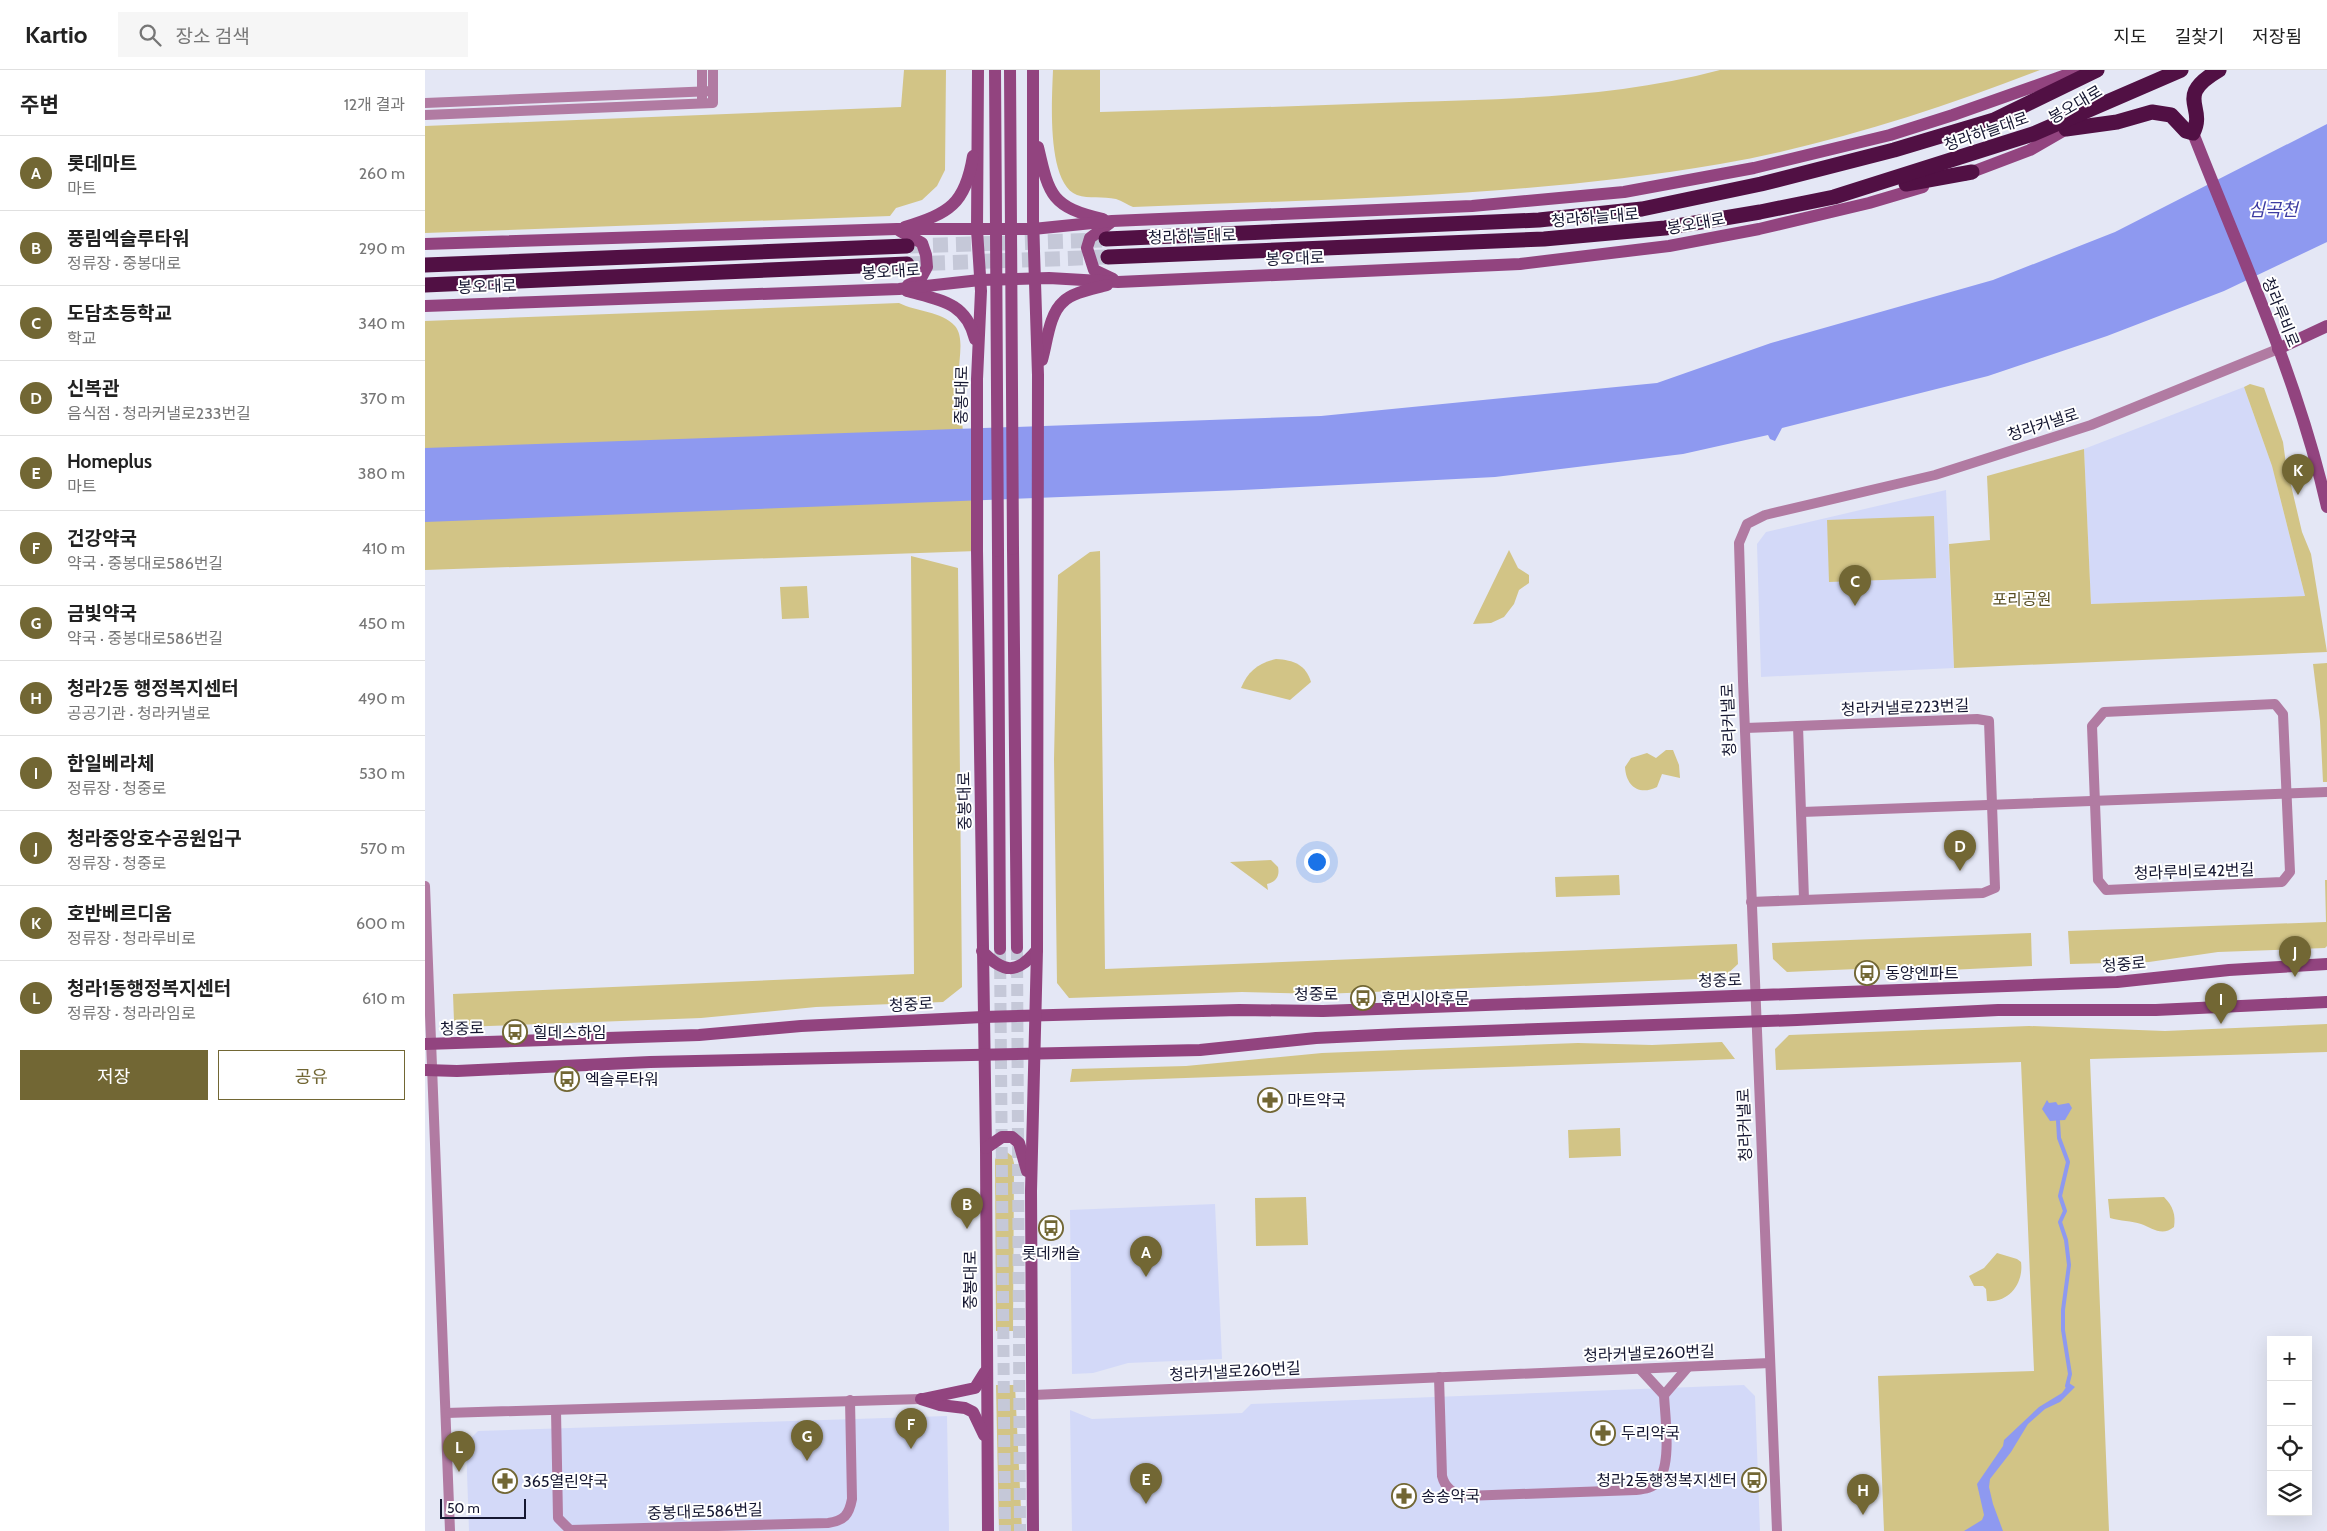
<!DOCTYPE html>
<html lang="ko">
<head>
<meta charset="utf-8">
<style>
	body { margin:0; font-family:Cabin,"Noto Sans KR",sans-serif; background:#f6f6f6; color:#222 }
	.controls { position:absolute; right:15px; bottom:15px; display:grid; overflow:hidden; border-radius:0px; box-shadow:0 5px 20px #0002 }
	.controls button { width:45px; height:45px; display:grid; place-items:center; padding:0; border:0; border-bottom:1px solid #e0e0e0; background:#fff; color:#222; font:25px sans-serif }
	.scale { position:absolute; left:15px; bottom:12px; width:86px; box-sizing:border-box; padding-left:5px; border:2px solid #151731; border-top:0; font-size:14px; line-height:18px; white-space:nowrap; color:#151731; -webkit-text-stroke:4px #fff; paint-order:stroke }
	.you { position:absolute; left:891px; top:791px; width:18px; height:18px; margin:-12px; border:4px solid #fff; border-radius:50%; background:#1a73e8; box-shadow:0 0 0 8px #1a73e833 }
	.badge { display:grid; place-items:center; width:32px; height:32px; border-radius:50%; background:#726734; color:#fff; font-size:16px; font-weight:700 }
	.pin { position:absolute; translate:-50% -41px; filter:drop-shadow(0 1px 2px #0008) }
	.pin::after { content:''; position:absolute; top:26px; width:18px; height:15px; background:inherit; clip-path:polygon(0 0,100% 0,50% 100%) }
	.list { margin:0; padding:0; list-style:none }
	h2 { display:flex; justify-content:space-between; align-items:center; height:65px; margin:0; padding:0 20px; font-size:21px }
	h2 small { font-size:16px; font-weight:400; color:#767676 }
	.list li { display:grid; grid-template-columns:32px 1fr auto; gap:15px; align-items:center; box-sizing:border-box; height:75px; padding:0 20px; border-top:1px solid #e0e0e0 }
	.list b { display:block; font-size:19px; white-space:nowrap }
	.list p { margin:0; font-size:16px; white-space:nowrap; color:#767676 }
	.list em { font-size:16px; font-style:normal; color:#767676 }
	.actions { display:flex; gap:10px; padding:15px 20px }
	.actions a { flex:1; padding:11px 0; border:1px solid #726734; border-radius:0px; text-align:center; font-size:18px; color:#726734 }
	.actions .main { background:#726734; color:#fff }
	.icon { flex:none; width:28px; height:28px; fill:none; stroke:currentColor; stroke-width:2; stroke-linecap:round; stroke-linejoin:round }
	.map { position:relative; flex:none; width:1902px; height:1461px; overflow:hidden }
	header { display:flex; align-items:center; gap:30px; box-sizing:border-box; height:70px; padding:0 25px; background:#fff; border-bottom:1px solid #e0e0e0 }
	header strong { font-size:24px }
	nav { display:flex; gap:28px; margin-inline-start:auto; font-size:18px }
	.search { width:350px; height:45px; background:#f6f6f6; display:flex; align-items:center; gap:12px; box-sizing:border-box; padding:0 18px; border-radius:0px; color:#767676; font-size:19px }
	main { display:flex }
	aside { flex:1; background:#fff }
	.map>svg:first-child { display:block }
	.built { fill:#d3d9f8 }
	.green { fill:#d2c486 }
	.water { fill:#8e99f0 }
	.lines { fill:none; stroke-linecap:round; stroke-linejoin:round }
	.stream { stroke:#8e99f0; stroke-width:4 }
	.secondary-tunnel { stroke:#c5c8d8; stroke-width:12; stroke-dasharray:12 6; stroke-linecap:butt }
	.highway-tunnel { stroke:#c5c8d8; stroke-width:15; stroke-dasharray:15 8; stroke-linecap:butt }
	.street { stroke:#b17ba2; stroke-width:10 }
	.secondary { stroke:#92447f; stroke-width:12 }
	.highway { stroke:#511044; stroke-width:15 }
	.secondary-bridge { stroke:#92447f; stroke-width:12 }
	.labels { text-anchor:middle; stroke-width:4; stroke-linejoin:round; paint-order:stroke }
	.street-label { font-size:16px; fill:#151731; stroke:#fff }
	.park-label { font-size:16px; fill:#594f24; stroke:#fff }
	.poi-label { font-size:16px; fill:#151731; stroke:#fff; text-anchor:start }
	.water-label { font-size:18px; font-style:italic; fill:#3d3ca1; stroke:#fff }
</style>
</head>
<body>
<header>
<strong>Kartio</strong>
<div class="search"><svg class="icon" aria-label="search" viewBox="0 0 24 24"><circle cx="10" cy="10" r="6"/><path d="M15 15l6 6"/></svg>장소 검색</div>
<nav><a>지도</a><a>길찾기</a><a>저장됨</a></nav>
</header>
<main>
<aside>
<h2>주변<small>12개 결과</small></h2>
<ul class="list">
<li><span class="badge">A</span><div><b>롯데마트</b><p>마트</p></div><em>260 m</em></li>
<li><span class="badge">B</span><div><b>풍림엑슬루타워</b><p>정류장 · 중봉대로</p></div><em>290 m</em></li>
<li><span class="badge">C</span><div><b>도담초등학교</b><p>학교</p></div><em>340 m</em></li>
<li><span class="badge">D</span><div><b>신복관</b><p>음식점 · 청라커낼로233번길</p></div><em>370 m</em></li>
<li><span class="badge">E</span><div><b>Homeplus</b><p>마트</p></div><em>380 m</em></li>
<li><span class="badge">F</span><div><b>건강약국</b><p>약국 · 중봉대로586번길</p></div><em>410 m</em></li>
<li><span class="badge">G</span><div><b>금빛약국</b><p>약국 · 중봉대로586번길</p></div><em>450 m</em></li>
<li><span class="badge">H</span><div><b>청라2동 행정복지센터</b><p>공공기관 · 청라커낼로</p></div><em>490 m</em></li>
<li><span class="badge">I</span><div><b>한일베라체</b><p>정류장 · 청중로</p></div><em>530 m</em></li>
<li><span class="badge">J</span><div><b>청라중앙호수공원입구</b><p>정류장 · 청중로</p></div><em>570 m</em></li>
<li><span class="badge">K</span><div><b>호반베르디움</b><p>정류장 · 청라루비로</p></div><em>600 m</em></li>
<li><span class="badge">L</span><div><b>청라1동행정복지센터</b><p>정류장 · 청라라임로</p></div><em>610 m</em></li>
</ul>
<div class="actions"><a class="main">저장</a><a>공유</a></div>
</aside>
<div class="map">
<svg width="1902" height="1461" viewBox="0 0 1902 1461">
	<rect width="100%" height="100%" fill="#e4e7f5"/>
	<g class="built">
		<polygon points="1819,317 1847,396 1880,526 1666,534 1659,379"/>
		<polygon points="1521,420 1529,598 1336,607 1332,474 1341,462"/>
		<polygon points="790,1134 797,1289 703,1293 668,1303 647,1304 645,1140"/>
		<polygon points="1319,1315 1330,1326 1335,1461 647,1461 645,1340 667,1349 817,1343 826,1334"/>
		<polygon points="522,1346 524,1461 44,1461 41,1373 53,1361"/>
	</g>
	<g class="green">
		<polygon points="479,0 521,0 520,100 512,116 497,130 471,138 465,146 0,163 0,56 476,37"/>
		<path d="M 628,0 L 675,0 L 675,42 C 778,39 881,36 984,32 C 1088,29 1194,27 1295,0 L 1615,0 C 1512,40 1404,75 1295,94 C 1102,127 904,129 708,137 C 703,135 697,131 691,129 C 678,126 664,129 652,125 C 621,113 627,28 628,0 Z"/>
		<path d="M 474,233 C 492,242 516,241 530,256 C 540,268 533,291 534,305 C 536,364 546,423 552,481 L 0,500 L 0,251 Z"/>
		<polygon points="1825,314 1839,318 1858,372 1861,394 1877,462 1886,484 1902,582 1529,598 1524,474 1565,470 1562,406 1659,379 1666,534 1880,526 1847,396 1819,317"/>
		<polygon points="1509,446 1511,508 1404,512 1402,450"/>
		<polygon points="1084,480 1093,498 1104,505 1104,513 1094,520 1089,534 1079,547 1066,553 1048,554"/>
		<polygon points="675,481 680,899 1312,874 1313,894 1298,908 897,924 817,922 644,928 632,913 629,689 633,505 665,482"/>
		<polygon points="486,486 533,498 537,917 518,932 391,937 276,948 35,957 29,951 28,924 489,904"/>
		<polygon points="382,516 384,548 357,549 355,517"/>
		<path d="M 851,589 C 869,590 881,595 886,612 L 865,630 L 816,618 C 823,601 834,593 851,589 Z"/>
		<polygon points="1902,593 1902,712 1898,712 1895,651 1888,594"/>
		<path d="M 1241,680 L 1248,680 L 1254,695 L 1255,708 L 1237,704 L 1232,717 C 1214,726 1201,716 1200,697 L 1206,688 L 1222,683 L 1231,688 Z"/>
		<path d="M 846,790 L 853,797 C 855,806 851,812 842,814 L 843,820 L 805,792 Z"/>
		<polygon points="1194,805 1195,825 1131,827 1130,807"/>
		<polygon points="1900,810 1902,810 1902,876 1900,878 1793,882 1724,892 1645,894 1643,861 1901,852"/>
		<polygon points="1606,863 1607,896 1503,901 1432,899 1362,902 1348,889 1347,873"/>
		<polygon points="1902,954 1902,982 1665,989 1684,1461 1459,1461 1453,1306 1609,1301 1596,992 1351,1000 1350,979 1364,965 1604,956 1740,961"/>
		<polygon points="1297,972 1310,989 645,1012 647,999 761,996 897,983 1153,973 1227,975"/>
		<polygon points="1195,1058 1196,1086 1144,1088 1143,1060"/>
		<polygon points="579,1080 587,1086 589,1093 588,1261 571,1261 570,1090 573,1082"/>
		<polygon points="881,1127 883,1175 831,1176 830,1128"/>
		<path d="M 1739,1127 C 1748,1136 1751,1145 1749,1157 C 1737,1167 1727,1158 1716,1154 C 1707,1151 1695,1151 1685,1148 L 1683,1129 Z"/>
		<path d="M 1572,1183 L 1592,1189 L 1596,1192 C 1599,1213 1584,1233 1562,1231 L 1561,1219 L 1558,1216 L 1549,1216 L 1544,1206 L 1559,1198 Z"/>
		<polygon points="571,1315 590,1315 597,1461 574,1461"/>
	</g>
	<g class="water">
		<polygon points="1902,54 1902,172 1799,221 1682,266 1563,306 1357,358 1350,371 1345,369 1343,365 1258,384 1070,407 817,420 0,452 0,378 896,346 1232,313 1346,273 1568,210 1690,162"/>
		<polygon points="1622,1030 1624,1033 1631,1032 1633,1035 1644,1033 1647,1038 1640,1050 1625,1051 1617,1039"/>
		<polygon points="1644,1313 1650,1317 1635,1332 1620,1339 1603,1354 1586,1382 1565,1409 1564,1417 1568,1434 1578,1461 1539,1461 1557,1450 1559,1445 1552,1414 1578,1376 1579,1370 1614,1337 1637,1323"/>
	</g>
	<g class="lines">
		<polyline class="stream" points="1633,1051 1634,1068 1643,1092 1635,1126 1640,1141 1635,1152 1641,1170 1644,1195 1638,1240 1638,1260 1645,1304 1642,1316"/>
		<g class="secondary-tunnel">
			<polyline points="592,878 595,1461"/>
			<polyline points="575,879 580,1461"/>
		</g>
		<g class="highway-tunnel">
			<polyline points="485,176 677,170"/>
			<polyline points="482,194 683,187"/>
		</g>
		<g class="street">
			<polyline points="277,29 277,0"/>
			<polyline points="0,33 288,21"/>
			<polyline points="0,45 288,33 288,0"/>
			<polygon points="1850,634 1858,644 1865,802 1857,812 1681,820 1673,810 1667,656 1679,642"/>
			<polyline points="1373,656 1379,829"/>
			<polyline points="1320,658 1552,649 1564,651 1570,818 1558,823 1326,832"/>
			<polyline points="1377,742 1902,722"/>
			<polyline points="0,816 25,1461"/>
			<polyline points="1215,1299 1239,1325"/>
			<path d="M 1014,1307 L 1017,1406 C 1020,1418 1028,1424 1040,1426 L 1211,1420 C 1220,1419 1228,1418 1233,1411 C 1247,1395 1240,1346 1239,1325"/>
			<polyline points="608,1325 1345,1293"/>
			<polyline points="1239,1325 1263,1297"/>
			<path d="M 131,1340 L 133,1448 L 145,1460 L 403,1453 C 419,1451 424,1445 427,1429 L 425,1330"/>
			<polyline points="21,1343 496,1329"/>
			<polyline points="1352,1461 1318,611 1314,473 1322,454 1340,445 1510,405 1666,355 1853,279"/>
		</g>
		<g class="secondary">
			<polyline points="553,0 552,160 556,221 552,309 552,481 561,1078 563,1461"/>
			<path d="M 1768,63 C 1816,186 1873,308 1902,437"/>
			<path d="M 613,77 C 624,125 626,137 678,149"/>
			<polyline points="1539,105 1605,80 1650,54"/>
			<polyline points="685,153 665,168 662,178 669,200 688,209"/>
			<path d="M 480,157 C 524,143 540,135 548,86"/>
			<polyline points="475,161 497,173 501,185 502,197 495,210 483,215"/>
			<polyline points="0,174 472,159 608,159 687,151 1047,136 1199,122 1329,98 1465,65 1528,45 1655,0"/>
			<path d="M 482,221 C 515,230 541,232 550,269"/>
			<polyline points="0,236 474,219 555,210 624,208 693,212 1095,194 1244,176 1334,159 1444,133 1498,117"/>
			<polyline points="1853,279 1902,256"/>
			<path d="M 617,290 C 622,273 624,244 638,232 C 648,222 668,219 682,215"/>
			<polyline points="588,479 592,878"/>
			<polyline points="573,481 575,879"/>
			<path d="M 557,881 C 578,903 592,905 612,880"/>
			<polyline points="0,974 274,965 376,956 558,947 814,940 898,941 1692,912 1804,900 1902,894"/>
			<polyline points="0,1000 32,1001 225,992 775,980 891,968 974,964 1372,950 1573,940 1731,940 1902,932"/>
			<polyline points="561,1078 577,1067 587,1067 594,1073 602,1101"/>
			<polyline points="496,1329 515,1335 540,1338 548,1342 559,1365"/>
			<polyline points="498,1329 550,1318 560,1302"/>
			<polyline points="608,1461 606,1121 612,880 613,305 608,150 608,0"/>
		</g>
		<g class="highway">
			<path d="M 1641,59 L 1692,52 L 1727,42 L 1746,45 L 1761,61 L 1768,63 C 1782,36 1748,27 1794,0"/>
			<polyline points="1481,114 1547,102"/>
			<polyline points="681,169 1114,150 1217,139 1336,114 1469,80 1569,50 1672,0"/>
			<polyline points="683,187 1119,169 1240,158 1335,142 1409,127 1608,64 1756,0"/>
			<polyline points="0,195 482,176"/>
			<polyline points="0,215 482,194"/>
		</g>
		<g class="secondary-bridge">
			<polyline points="570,0 573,481"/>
			<polyline points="585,0 588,479"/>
		</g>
	</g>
	<defs>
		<symbol id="bus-ring" viewBox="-11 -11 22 22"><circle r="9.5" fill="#fff" stroke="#726734" stroke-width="1.5"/><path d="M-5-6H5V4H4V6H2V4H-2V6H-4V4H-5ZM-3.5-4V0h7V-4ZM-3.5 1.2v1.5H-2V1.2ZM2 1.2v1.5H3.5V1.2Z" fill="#726734"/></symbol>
		<symbol id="pharmacy-ring" viewBox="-11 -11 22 22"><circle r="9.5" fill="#fff" stroke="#726734" stroke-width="1.5"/><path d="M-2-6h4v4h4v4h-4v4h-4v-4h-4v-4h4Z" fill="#726734"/></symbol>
	</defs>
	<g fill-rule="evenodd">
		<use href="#bus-ring" x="1428" y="889" width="28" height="28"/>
		<use href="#bus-ring" x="924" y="914" width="28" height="28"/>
		<use href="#bus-ring" x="76" y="948" width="28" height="28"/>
		<use href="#bus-ring" x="128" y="995" width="28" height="28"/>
		<use href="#pharmacy-ring" x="831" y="1016" width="28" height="28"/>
		<use href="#bus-ring" x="612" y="1144" width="28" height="28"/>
		<use href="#pharmacy-ring" x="1164" y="1349" width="28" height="28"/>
		<use href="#bus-ring" x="1315" y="1396" width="28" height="28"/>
		<use href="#pharmacy-ring" x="66" y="1397" width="28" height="28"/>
		<use href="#pharmacy-ring" x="965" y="1412" width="28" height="28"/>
	</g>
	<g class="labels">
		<g class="street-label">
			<text transform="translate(1650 34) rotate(-30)" y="6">봉오대로</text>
			<text transform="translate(1561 61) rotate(-19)" y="6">청라하늘대로</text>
			<text transform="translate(1170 147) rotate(-5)" y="6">청라하늘대로</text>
			<text transform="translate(1271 153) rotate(-10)" y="6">봉오대로</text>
			<text transform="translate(767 166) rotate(-2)" y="6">청라하늘대로</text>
			<text transform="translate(870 188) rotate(-2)" y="6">봉오대로</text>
			<text transform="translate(466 201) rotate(-4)" y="6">봉오대로</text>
			<text transform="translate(62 216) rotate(-2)" y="6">봉오대로</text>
			<text transform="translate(1856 242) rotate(68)" y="6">청라루비로</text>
			<text transform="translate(536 325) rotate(-89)" y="6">중봉대로</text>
			<text transform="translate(1618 354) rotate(-18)" y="6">청라커낼로</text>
			<text transform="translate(1480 637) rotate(-2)" y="6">청라커낼로223번길</text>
			<text transform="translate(1303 650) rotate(-92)" y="6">청라커낼로</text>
			<text transform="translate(539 731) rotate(-91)" y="6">중봉대로</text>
			<text transform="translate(1769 801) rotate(-2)" y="6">청라루비로42번길</text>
			<text transform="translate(1699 894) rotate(-5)" y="6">청중로</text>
			<text transform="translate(1295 910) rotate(-2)" y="6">청중로</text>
			<text x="891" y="930">청중로</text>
			<text transform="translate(486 934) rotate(-3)" y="6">청중로</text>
			<text transform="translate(37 958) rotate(-1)" y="6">청중로</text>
			<text transform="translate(1319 1055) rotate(-92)" y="6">청라커낼로</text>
			<text transform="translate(545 1210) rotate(-90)" y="6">중봉대로</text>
			<text transform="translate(1224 1283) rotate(-2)" y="6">청라커낼로260번길</text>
			<text transform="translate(810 1301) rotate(-3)" y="6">청라커낼로260번길</text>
			<text transform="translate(280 1441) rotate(-2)" y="6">중봉대로586번길</text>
		</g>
		<g class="park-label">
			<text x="1597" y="535">포리공원</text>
		</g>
		<g class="poi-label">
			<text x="1460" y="909">동양엔파트</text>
			<text x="956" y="934">휴먼시아후문</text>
			<text x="108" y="968">힐데스하임</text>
			<text x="160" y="1015">엑슬루타워</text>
			<text x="862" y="1036">마트약국</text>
			<text x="626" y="1189" text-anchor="middle">롯데캐슬</text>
			<text x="1196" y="1369">두리약국</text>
			<text x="1312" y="1416" text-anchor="end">청라2동행정복지센터</text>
			<text x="98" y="1417">365열린약국</text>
			<text x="996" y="1432">송송약국</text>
		</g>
		<g class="water-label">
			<text x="1848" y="146">심곡천</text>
		</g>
	</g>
</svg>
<div class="controls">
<button>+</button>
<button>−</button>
<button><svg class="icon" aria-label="locate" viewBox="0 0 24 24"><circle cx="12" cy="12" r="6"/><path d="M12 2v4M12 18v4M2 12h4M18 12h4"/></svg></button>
<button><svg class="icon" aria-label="layers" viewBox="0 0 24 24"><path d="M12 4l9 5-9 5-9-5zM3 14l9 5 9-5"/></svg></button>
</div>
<div class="scale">50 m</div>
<div class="you"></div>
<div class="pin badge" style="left:721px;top:1207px">A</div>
<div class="pin badge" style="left:542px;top:1159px">B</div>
<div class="pin badge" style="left:1430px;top:536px">C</div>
<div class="pin badge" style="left:1535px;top:801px">D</div>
<div class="pin badge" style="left:721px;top:1434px">E</div>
<div class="pin badge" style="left:486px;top:1379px">F</div>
<div class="pin badge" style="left:382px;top:1391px">G</div>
<div class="pin badge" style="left:1438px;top:1445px">H</div>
<div class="pin badge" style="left:1796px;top:954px">I</div>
<div class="pin badge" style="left:1870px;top:907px">J</div>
<div class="pin badge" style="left:1873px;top:425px">K</div>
<div class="pin badge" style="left:34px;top:1402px">L</div>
</div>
</main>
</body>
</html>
